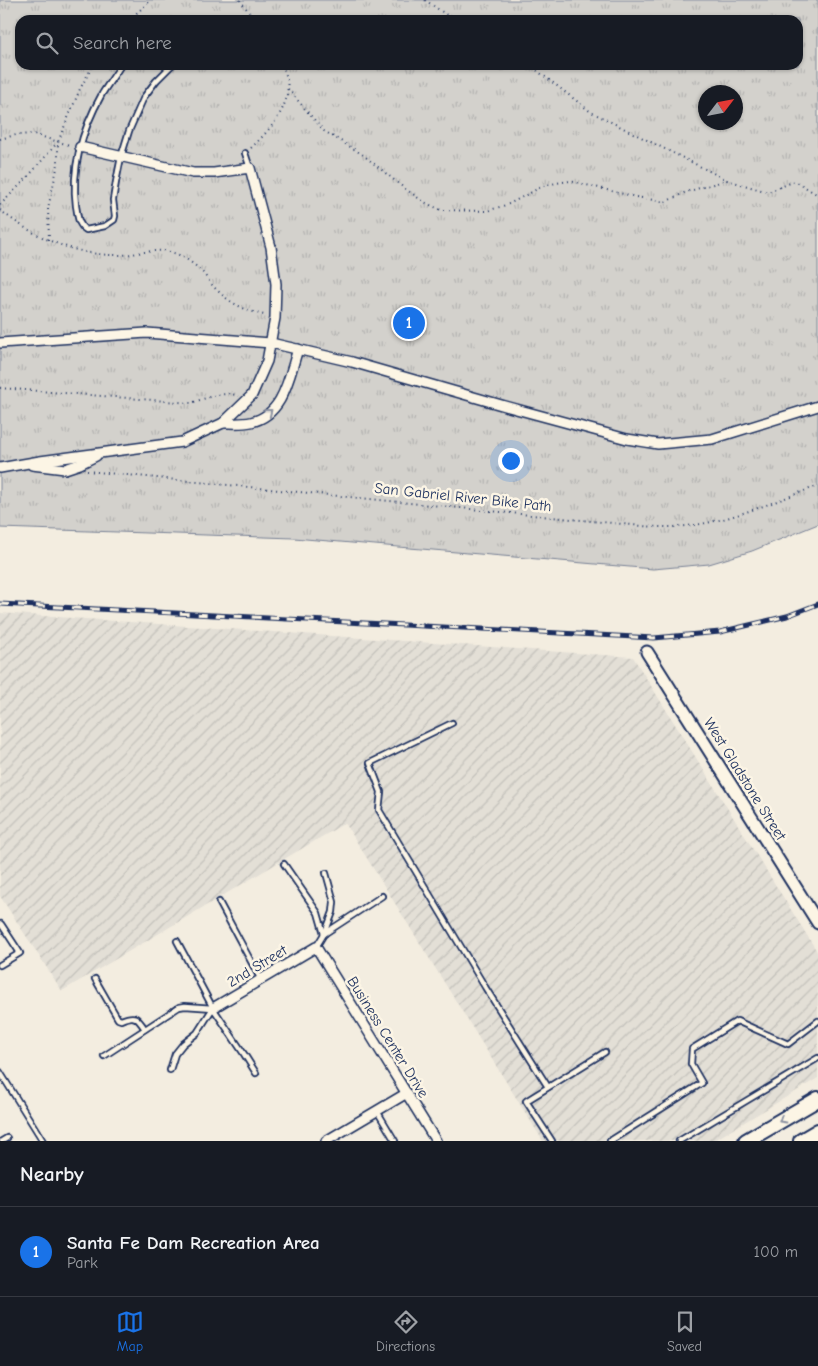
<!DOCTYPE html>
<html lang="en">
<head>
<meta charset="utf-8">
<style>
	body { margin:0; font-family:"Comic Neue",sans-serif; background:#20242c; color:#f1f3f6 }
	.compass { position:absolute; left:698px; top:85px; width:45px; height:45px; border-radius:50%; background:#171b24; box-shadow:0 1px 4px #0004; rotate:58deg }
	.you { position:absolute; left:510px; top:460px; width:18px; height:18px; margin:-12px; border:4px solid #fff; border-radius:50%; background:#1a73e8; box-shadow:0 0 0 8px #1a73e833 }
	.badge { display:grid; place-items:center; width:32px; height:32px; border-radius:50%; background:#1a73e8; color:#fff; font-size:16px; font-weight:700 }
	.pin { position:absolute; translate:-50% -50%; border:2px solid #fff; box-shadow:0 1px 5px #0006 }
	.list { margin:0; padding:0; list-style:none }
	h2 { display:flex; justify-content:space-between; align-items:center; height:65px; margin:0; padding:0 20px; font-size:21px }
	h2 small { font-size:16px; font-weight:400; color:#9ea1a6 }
	.list li { display:grid; grid-template-columns:32px 1fr auto; gap:15px; align-items:center; box-sizing:border-box; height:90px; padding:0 20px; border-top:1px solid #363941 }
	.list b { display:block; font-size:19px; white-space:nowrap }
	.list p { margin:0; font-size:16px; white-space:nowrap; color:#9ea1a6 }
	.list em { font-size:16px; font-style:normal; color:#9ea1a6 }
	.icon { flex:none; width:28px; height:28px; fill:none; stroke:currentColor; stroke-width:2; stroke-linecap:round; stroke-linejoin:round }
	.map { position:relative; flex:none; width:818px; height:1141px; overflow:hidden }
	.search { position:absolute; background:#171b24; box-shadow:0 1px 4px #0004; left:15px; right:15px; top:15px; height:55px; display:flex; align-items:center; gap:12px; box-sizing:border-box; padding:0 18px; border-radius:15px; color:#9ea1a6; font-size:19px }
	.sheet { height:155px; background:#171b24 }
	nav { display:flex; justify-content:space-around; align-items:center; box-sizing:border-box; height:70px; border-top:1px solid #363941; background:#171b24; font-size:14px; color:#9ea1a6 }
	nav a { display:grid; justify-items:center; gap:2px }
	nav .on { color:#1a73e8 }
	.map>svg:first-child { display:block }
	.industrial { fill:url(#industrial-furrows) }
	.grass { fill:url(#grass-tufts); stroke:#778095; fill-rule:evenodd }
	.lines { fill:none; stroke-linecap:round; stroke-linejoin:round }
	.service-casing { stroke:#1b2f5e; stroke-width:8 }
	.minor-casing { stroke:#1b2f5e; stroke-width:12 }
	.tertiary-casing { stroke:#1b2f5e; stroke-width:15 }
	.primary-casing { stroke:#1b2f5e; stroke-width:18 }
	.path { stroke:#1b2f5e; stroke-width:2; stroke-dasharray:1 4; stroke-linecap:butt }
	.service { stroke:#fcf5e5; stroke-width:4.5 }
	.minor { stroke:#fcf5e5; stroke-width:9 }
	.tertiary { stroke:#fcf5e5; stroke-width:11 }
	.primary { stroke:#fcf5e5; stroke-width:14 }
	.rail-casing { stroke:#1b2f5e; stroke-width:5 }
	.rail { stroke:#fcf5e5; stroke-width:3; stroke-dasharray:9; stroke-linecap:butt }
	.oneway { stroke:#8c92a2 }
	.labels { text-anchor:middle; stroke-width:5; stroke-linejoin:round; paint-order:stroke }
	.street-label { font-size:15px; fill:#1b2f5e; stroke:#fcf5e5 }
</style>
</head>
<body>
<div class="map">
<svg width="818" height="1141" viewBox="0 0 818 1141">
	<defs>
		<pattern id="industrial-furrows" width="10" height="10" patternUnits="userSpaceOnUse" patternTransform="scale(1.25)"><rect width="10" height="10" fill="#e3dfd6"/><path d="M-1 1l2-2M0 10L10 0M9 11l2-2" fill="none" stroke="#c2c0ba"/></pattern>
		<pattern id="grass-tufts" width="24" height="20" patternUnits="userSpaceOnUse" patternTransform="scale(1.25)"><rect width="24" height="20" fill="#d3d1cc"/><path d="M3 7l-1-3M5 7V3M7 7l1-3M15 17l-1-3M17 17v-4M19 17l1-3" fill="none" stroke="#b5b4b2"/></pattern>
	</defs>
	<rect width="100%" height="100%" fill="#f3ede0"/>
	<filter id="ink" filterUnits="userSpaceOnUse"><feTurbulence type="fractalNoise" baseFrequency=".02" numOctaves="2"/><feDisplacementMap in="SourceGraphic" scale="10" xChannelSelector="R" yChannelSelector="G"/><feConvolveMatrix kernelMatrix="1 2 1 2 8 2 1 2 1" color-interpolation-filters="sRGB"/></filter>
	<g filter="url(#ink)">
		<polygon class="industrial" points="0,613 633,657 818,953 818,1078 713,1141 543,1141 345,823 62,991 0,896"/>
		<path class="grass" d="M 0,0 L 818,0 L 818,524 L 752,551 L 709,564 L 653,569 L 294,538 L 0,528 ZM 20,20 L 798,20 L 798,65 L 20,65 ZM 706,92 L 736,92 L 736,122 L 706,122 Z"/>
		<g class="lines">
			<defs>
				<g id="service">
					<path d="M 121,65 C 115,75 108,84 102,94 C 83,128 71,167 76,206 C 78,215 77,224 86,230 L 105,226 L 114,220 L 115,216 L 113,200 L 116,182 L 121,157 L 129,131 L 144,97 L 156,81 L 172,65"/>
					<polyline points="245,153 250,168"/>
					<polyline points="452,723 370,763 381,792 379,810 485,987 548,1087"/>
					<polyline points="284,864 318,913 324,934"/>
					<polyline points="219,902 261,980"/>
					<polyline points="0,925 1,924 20,953 0,965"/>
					<polyline points="325,933 333,912 334,902 326,873"/>
					<polyline points="177,941 213,1008 244,1054 256,1073"/>
					<polyline points="316,947 324,934 382,896"/>
					<path d="M 95,979 L 118,1019 L 121,1020 C 135,1014 137,1017 145,1029"/>
					<polyline points="104,1056 179,1007 185,1006 213,1008"/>
					<polyline points="170,1070 175,1054 183,1044 197,1033 213,1008"/>
					<polyline points="0,1072 43,1141"/>
					<polyline points="377,1111 395,1141"/>
					<polyline points="2,1141 7,1138"/>
					<polyline points="552,1141 526,1101 605,1052"/>
					<polyline points="610,1141 702,1083 691,1064 692,1049 737,1021 788,1044 818,1021"/>
					<polyline points="679,1141 818,1058"/>
				</g>
				<g id="minor">
					<polyline points="0,343 147,333 271,343 352,362 505,406 627,439 658,444 712,439 818,406"/>
					<path d="M 223,423 C 232,423 242,424 251,422 C 284,415 289,376 298,349"/>
					<polyline points="32,465 65,469 80,464 96,456"/>
					<polyline points="0,468 40,461 182,442 223,423 252,395 267,361 275,318 276,284 271,247 250,168 214,173 193,173 80,147"/>
					<polyline points="213,1008 316,947 436,1141"/>
					<polyline points="326,1141 407,1093"/>
				</g>
				<polyline id="tertiary" points="647,652 818,923"/>
				<g id="primary">
					<polyline points="746,1141 818,1099"/>
					<polyline points="801,1141 818,1131"/>
				</g>
			</defs>
			<use href="#service" class="service-casing"/>
			<use href="#minor" class="minor-casing"/>
			<use href="#tertiary" class="tertiary-casing"/>
			<use href="#primary" class="primary-casing"/>
			<g class="path">
				<polyline points="240,0 255,20"/>
				<polyline points="425,0 448,16 462,20"/>
				<polyline points="129,20 151,0"/>
				<polyline points="523,65 535,69 591,112 727,180 768,192 795,181 818,195"/>
				<polyline points="288,89 324,131 362,154 404,188 424,202 441,210 487,211 509,204 543,186 556,183 570,181 636,197 665,202 686,192 727,180"/>
				<polyline points="0,139 16,135 34,134 58,142"/>
				<path d="M 251,148 C 274,126 299,98 282,65"/>
				<polyline points="0,205 26,179 58,142 70,145"/>
				<path d="M 0,210 C 32,236 73,255 115,255 C 137,256 158,245 179,255 C 187,259 197,266 203,273 C 208,279 212,286 218,291 C 231,304 247,311 264,315"/>
				<polyline points="49,240 48,208 58,164 58,142 80,89 93,65"/>
				<path d="M 0,388 L 191,403 C 203,399 226,390 238,396"/>
				<path d="M 87,471 L 632,525 C 650,527 668,528 686,526 C 729,522 777,500 818,486"/>
			</g>
			<use href="#service" class="service"/>
			<use href="#minor" class="minor"/>
			<use href="#tertiary" class="tertiary"/>
			<use href="#primary" class="primary"/>
			<defs>
				<polyline id="rail" points="0,604 654,638 720,632 787,616 818,604"/>
			</defs>
			<use href="#rail" class="rail-casing"/>
			<use href="#rail" class="rail"/>
		</g>
		<defs><path id="oneway-chevron" d="M-2-3.5L2.5 0L-2 3.5" fill="none" stroke-width="1.6" stroke-linecap="round" stroke-linejoin="round" transform="scale(1.25)"/></defs>
		<g class="oneway">
			<use href="#oneway-chevron" transform="translate(269 412) rotate(-39)"/>
			<use href="#oneway-chevron" transform="translate(782 1120) rotate(149)"/>
		</g>
	</g>
	<g class="labels">
		<g class="street-label">
			<text transform="translate(463 497) rotate(6)" y="5">San Gabriel River Bike Path</text>
			<text transform="translate(745 779) rotate(58)" y="5">West Gladstone Street</text>
			<text transform="translate(257 966) rotate(-31)" y="5">2nd Street</text>
			<text transform="translate(388 1037) rotate(58)" y="5">Business Center Drive</text>
		</g>
	</g>
</svg>
<svg class="compass" viewBox="-18 -18 36 36"><path d="M0-13l5 13h-10z" fill="#e53935"/><path d="M0 13l5-13h-10z" fill="#9ea1a6"/></svg>
<div class="you"></div>
<div class="pin badge" style="left:409px;top:323px">1</div>
<div class="search"><svg class="icon" aria-label="search" viewBox="0 0 24 24"><circle cx="10" cy="10" r="6"/><path d="M15 15l6 6"/></svg>Search here</div>
</div>
<section class="sheet">
<h2>Nearby<small></small></h2>
<ul class="list">
<li><span class="badge">1</span><div><b>Santa Fe Dam Recreation Area</b><p>Park</p></div><em>100 m</em></li>
</ul>
</section>
<nav>
<a class="on"><svg class="icon" aria-label="map" viewBox="0 0 24 24"><path d="M3 6l6-2 6 2 6-2v14l-6 2-6-2-6 2zM9 4v14M15 6v14"/></svg>Map</a>
<a><svg class="icon" aria-label="directions" viewBox="0 0 24 24"><path d="M12 3l9 9-9 9-9-9zM9 14v-3h6M13 9l2 2-2 2"/></svg>Directions</a>
<a><svg class="icon" aria-label="saved" viewBox="0 0 24 24"><path d="M7 4h10v16l-5-4-5 4z"/></svg>Saved</a>
</nav>
</body>
</html>
